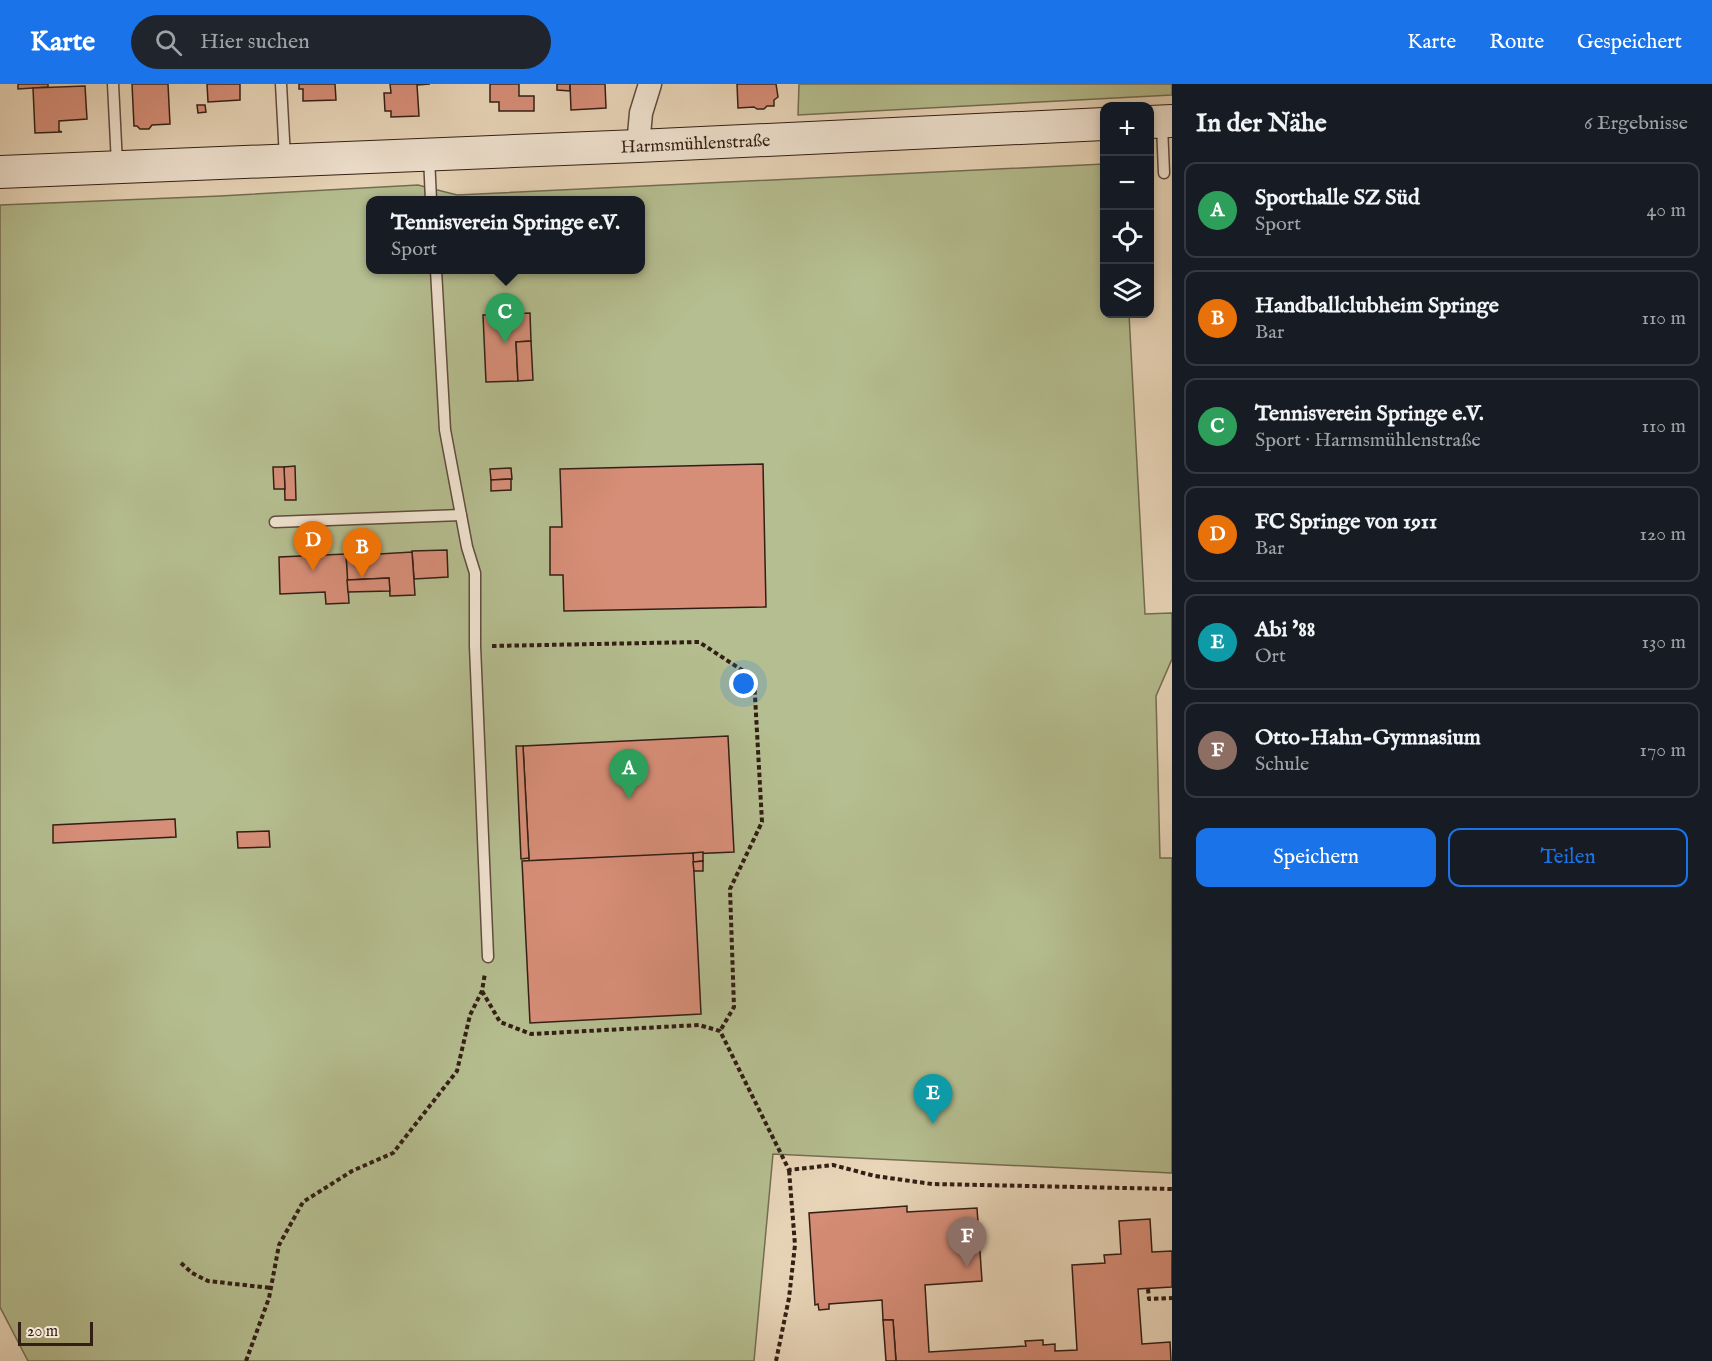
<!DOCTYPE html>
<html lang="de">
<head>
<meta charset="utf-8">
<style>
	body { margin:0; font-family:"IM FELL English",serif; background:#20242c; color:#f1f3f6 }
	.controls { position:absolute; right:18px; top:18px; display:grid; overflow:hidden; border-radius:12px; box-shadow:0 3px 9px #0003 }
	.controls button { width:54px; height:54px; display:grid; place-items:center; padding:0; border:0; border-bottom:2px solid #363941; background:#171b24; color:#f1f3f6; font:30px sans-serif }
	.scale { position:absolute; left:18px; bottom:15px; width:75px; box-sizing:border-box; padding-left:6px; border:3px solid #331e15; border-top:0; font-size:16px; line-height:21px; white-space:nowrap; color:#331e15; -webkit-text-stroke:4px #f1e4d2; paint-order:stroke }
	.you { position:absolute; left:744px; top:600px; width:21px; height:21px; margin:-15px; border:4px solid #fff; border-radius:50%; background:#1a73e8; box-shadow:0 0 0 9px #1a73e833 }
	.badge { display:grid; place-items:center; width:39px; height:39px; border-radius:50%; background:#1a73e8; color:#fff; font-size:20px; font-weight:700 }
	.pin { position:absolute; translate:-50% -50px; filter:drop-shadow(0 2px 3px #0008) }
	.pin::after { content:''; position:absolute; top:32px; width:21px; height:18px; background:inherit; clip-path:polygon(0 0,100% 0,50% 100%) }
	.popup { position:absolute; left:366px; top:112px; width:279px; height:78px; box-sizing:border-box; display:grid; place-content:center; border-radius:12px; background:#171b24; filter:drop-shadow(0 2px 4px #0005); font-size:20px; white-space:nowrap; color:#9ea1a6 }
	.popup b { font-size:22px; color:#f1f3f6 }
	.popup::after { content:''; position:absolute; left:50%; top:100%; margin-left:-12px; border:12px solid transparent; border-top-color:#171b24 }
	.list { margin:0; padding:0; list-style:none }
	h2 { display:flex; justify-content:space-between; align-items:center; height:78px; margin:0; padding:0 24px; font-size:26px }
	h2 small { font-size:20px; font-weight:400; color:#9ea1a6 }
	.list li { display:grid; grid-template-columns:39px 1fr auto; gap:18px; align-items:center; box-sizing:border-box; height:96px; margin:0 12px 12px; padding:0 12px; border:2px solid #363941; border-radius:12px }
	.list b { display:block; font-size:22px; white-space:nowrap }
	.list p { margin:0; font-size:20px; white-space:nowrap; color:#9ea1a6 }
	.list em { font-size:20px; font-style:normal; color:#9ea1a6 }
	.actions { display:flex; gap:12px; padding:18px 24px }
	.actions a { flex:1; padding:14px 0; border:2px solid #1a73e8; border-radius:12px; text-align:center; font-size:21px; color:#1a73e8 }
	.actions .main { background:#1a73e8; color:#fff }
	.icon { flex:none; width:33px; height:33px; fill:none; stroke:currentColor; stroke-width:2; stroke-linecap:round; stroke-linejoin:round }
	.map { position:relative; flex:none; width:1172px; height:1277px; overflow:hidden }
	header { display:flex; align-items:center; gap:36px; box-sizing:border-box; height:84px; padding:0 30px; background:#1a73e8; color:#fff }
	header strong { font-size:28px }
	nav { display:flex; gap:33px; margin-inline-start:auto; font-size:21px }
	.search { width:420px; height:54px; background:#20242c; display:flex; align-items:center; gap:15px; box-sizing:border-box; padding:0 21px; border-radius:33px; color:#9ea1a6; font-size:22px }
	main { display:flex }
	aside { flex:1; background:#171b24 }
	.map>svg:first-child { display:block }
	.green { fill:#b5be90; stroke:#746e52; stroke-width:1.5; fill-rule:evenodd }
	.building { fill:#d78e78; stroke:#331e15; stroke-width:1.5 }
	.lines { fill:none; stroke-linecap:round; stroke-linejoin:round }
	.lane-casing { stroke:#604c3e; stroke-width:13 }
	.street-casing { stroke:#604c3e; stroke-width:25 }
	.secondary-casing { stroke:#331e15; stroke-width:34 }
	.path { stroke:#331e15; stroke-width:4; stroke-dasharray:4.5 3; stroke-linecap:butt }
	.lane { stroke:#f1e4d2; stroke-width:10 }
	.street { stroke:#f1e4d2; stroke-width:22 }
	.secondary { stroke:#f1e4d2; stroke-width:32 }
	.labels { text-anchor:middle; stroke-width:4.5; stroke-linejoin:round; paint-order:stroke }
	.street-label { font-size:18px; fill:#331e15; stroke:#f1e4d2 }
</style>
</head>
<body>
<header>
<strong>Karte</strong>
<div class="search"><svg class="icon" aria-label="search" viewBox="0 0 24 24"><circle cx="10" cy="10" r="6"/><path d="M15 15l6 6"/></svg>Hier suchen</div>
<nav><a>Karte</a><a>Route</a><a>Gespeichert</a></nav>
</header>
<main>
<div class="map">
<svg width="1172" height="1277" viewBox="0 0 1172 1277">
	<rect width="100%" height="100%" fill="#e9d6b9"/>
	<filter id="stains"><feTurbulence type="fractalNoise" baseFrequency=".00333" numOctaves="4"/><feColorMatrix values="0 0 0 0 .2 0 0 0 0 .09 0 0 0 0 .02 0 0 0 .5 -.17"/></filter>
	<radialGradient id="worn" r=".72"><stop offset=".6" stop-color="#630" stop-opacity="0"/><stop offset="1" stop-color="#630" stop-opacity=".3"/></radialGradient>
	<g class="green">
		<polygon points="799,0 1172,0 1172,11 798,31"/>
		<path d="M 1104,80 L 1104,230 L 1129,230 L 1145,530 L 1172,529 L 1172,575 L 1156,612 L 1160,774 L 1172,774 L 1172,1089 L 773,1070 L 754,1277 L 28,1277 L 0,1223 L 0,121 L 220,112 L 418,101 L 457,111 ZM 370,116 L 640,116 L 640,186 L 370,186 Z"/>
	</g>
	<g class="building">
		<polygon points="18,0 48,0 48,3 18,5"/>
		<polygon points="132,0 168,0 170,40 152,41 149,45 140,45 137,42 134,42"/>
		<polygon points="207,0 240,0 240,16 208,18"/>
		<polygon points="299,0 335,0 336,16 303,17 303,5 299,5"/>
		<polygon points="390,0 430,0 417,1 419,32 391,33 391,27 385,27 384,9 391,9"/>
		<polygon points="490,0 519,0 519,12 534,12 534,27 499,27 499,18 490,18"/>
		<polygon points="557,0 570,0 570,7 557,6"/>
		<polygon points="570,0 605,0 606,24 571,26"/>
		<polygon points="737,0 776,0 778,13 774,16 774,22 767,22 764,25 757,25 754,23 738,24"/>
		<polygon points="85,2 87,35 59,37 59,47 62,48 35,49 33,4"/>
		<polygon points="197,21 205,21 206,28 198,29"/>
		<polygon points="530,229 531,257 516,258 518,297 486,298 483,231"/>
		<polygon points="531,257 533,296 518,297 516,258"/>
		<polygon points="763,380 766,523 564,527 563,491 550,491 550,443 562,443 560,385"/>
		<polygon points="295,382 296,416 285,416 284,383"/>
		<polygon points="273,383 284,383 285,405 274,405"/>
		<polygon points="511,384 512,395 491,396 490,385"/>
		<polygon points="511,395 511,406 491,407 491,396"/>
		<polygon points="447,466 448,493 414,495 412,467"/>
		<polygon points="412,468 415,511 390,512 389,494 347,496 346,472"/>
		<polygon points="346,470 349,519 326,520 325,508 280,510 279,473"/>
		<polygon points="389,494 390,507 348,508 347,496"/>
		<polygon points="728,652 734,768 529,777 523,662"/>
		<polygon points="516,662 523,662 529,774 521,775"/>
		<polygon points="175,735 176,753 53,759 53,741"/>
		<polygon points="269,747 270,763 238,764 237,748"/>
		<polygon points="703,768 703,777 693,778 693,769"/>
		<polygon points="693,769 701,930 530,939 522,777"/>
		<polygon points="703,777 703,787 694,787 693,778"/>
		<polygon points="907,1122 907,1128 977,1124 982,1197 925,1201 929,1268 1026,1262 1025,1257 1043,1256 1043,1261 1055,1260 1055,1267 1077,1266 1072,1181 1105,1179 1104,1171 1121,1170 1119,1137 1150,1135 1152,1168 1172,1167 1172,1203 1138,1205 1142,1260 1170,1258 1171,1277 896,1277 893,1236 883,1236 882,1216 829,1220 829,1225 819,1226 818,1220 815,1221 809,1129"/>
		<polygon points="883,1236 893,1236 896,1277 886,1277"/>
	</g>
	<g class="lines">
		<defs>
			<g id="lane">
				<polyline points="113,0 117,80"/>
				<polyline points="281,0 285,74"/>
				<polyline points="1162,41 1164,89"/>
				<polyline points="429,73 431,116"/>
				<polyline points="436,186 445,346 467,463 475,489 475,562 488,873"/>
				<polyline points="275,438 461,431"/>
			</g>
			<polyline id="street" points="638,62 641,29 650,0"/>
			<g id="secondary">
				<polyline points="1150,38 1172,37"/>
				<path id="s1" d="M 0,88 L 638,62 L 1104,40"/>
			</g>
		</defs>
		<use href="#lane" class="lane-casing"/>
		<use href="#street" class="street-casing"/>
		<use href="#secondary" class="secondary-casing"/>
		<g class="path">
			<polyline points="492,562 699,558 754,594 762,738 730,805 734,923 720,947"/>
			<polyline points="482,907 500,938 531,950 699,941 720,947 789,1086 833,1081 875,1092 932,1100 1172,1105"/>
			<polyline points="181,1179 192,1189 208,1197 271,1204"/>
			<polyline points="1148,1205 1149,1215 1172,1214"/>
			<polyline points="246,1277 269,1214 279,1161 303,1118 352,1087 393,1069 457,987 470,931 482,907 485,889"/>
			<polyline points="776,1277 789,1214 795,1161 789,1086"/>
		</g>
		<use href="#lane" class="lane"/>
		<use href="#street" class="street"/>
		<use href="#secondary" class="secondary"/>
	</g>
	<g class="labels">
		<g class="street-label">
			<text dy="6" stroke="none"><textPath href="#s1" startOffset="696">Harmsmühlenstraße</textPath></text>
		</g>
	</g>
	<rect width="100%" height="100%" filter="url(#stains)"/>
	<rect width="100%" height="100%" fill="url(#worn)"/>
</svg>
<div class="controls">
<button>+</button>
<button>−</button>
<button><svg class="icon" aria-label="locate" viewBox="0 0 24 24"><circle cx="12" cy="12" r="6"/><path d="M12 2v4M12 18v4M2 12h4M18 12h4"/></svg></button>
<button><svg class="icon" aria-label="layers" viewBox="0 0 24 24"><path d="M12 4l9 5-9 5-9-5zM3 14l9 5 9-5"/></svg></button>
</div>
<div class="scale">20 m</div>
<div class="you"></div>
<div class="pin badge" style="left:629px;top:715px;background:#2e9e5b">A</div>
<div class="pin badge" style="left:362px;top:494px;background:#e8710a">B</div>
<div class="pin badge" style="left:505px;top:259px;background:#2e9e5b">C</div>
<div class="popup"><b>Tennisverein Springe e.V.</b>Sport</div>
<div class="pin badge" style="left:313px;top:487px;background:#e8710a">D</div>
<div class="pin badge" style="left:933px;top:1040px;background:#0f9aa8">E</div>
<div class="pin badge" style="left:967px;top:1183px;background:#8d6e63">F</div>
</div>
<aside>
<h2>In der Nähe<small>6 Ergebnisse</small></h2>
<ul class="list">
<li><span class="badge" style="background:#2e9e5b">A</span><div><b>Sporthalle SZ Süd</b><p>Sport</p></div><em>40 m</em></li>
<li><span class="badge" style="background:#e8710a">B</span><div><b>Handballclubheim Springe</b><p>Bar</p></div><em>110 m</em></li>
<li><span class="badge" style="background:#2e9e5b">C</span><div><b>Tennisverein Springe e.V.</b><p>Sport · Harmsmühlenstraße</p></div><em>110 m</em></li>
<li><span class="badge" style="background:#e8710a">D</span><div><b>FC Springe von 1911</b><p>Bar</p></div><em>120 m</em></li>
<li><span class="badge" style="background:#0f9aa8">E</span><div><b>Abi '88</b><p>Ort</p></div><em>130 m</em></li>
<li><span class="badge" style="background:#8d6e63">F</span><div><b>Otto-Hahn-Gymnasium</b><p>Schule</p></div><em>170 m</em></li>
</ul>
<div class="actions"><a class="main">Speichern</a><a>Teilen</a></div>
</aside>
</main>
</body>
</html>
